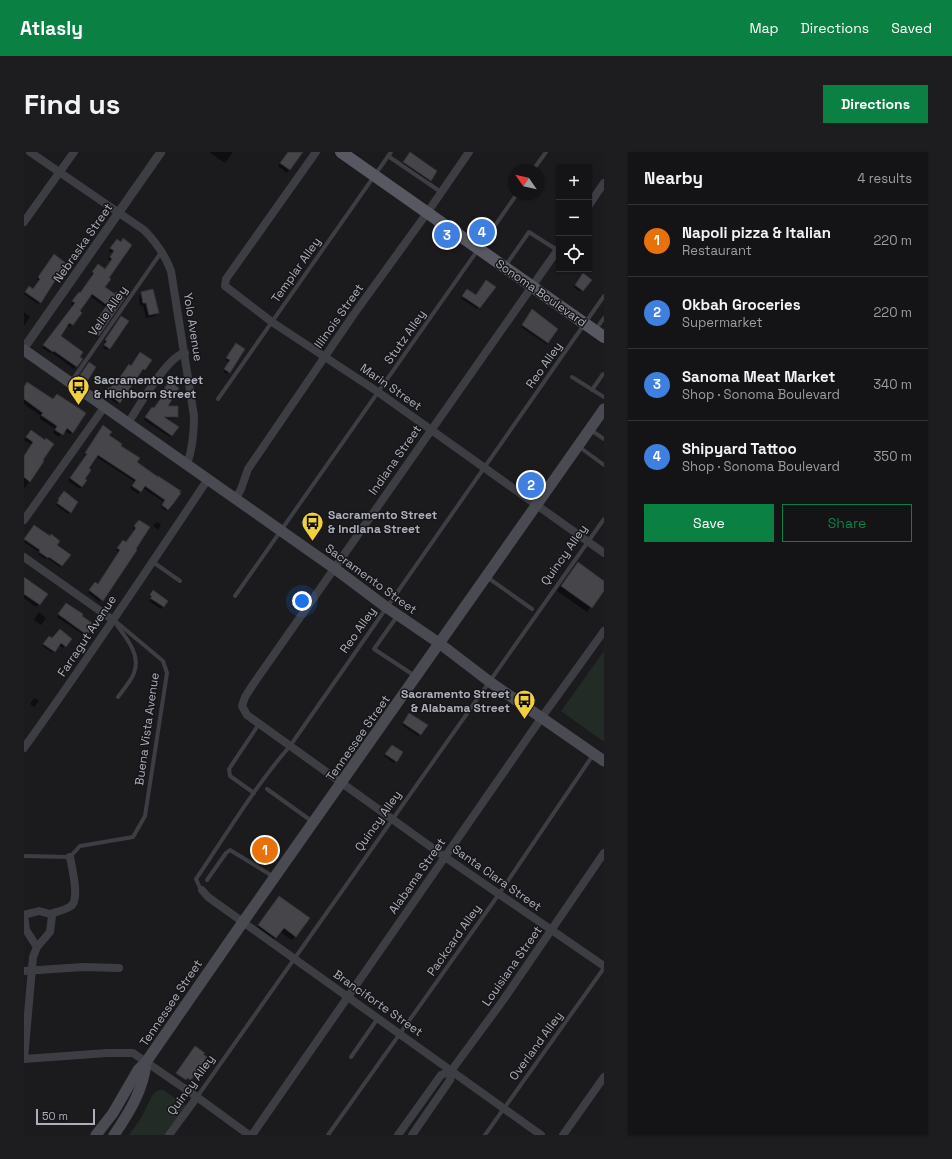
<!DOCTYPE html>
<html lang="en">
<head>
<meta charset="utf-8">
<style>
	body { margin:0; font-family:"Space Grotesk",sans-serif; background:#1d1d1f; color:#f1f3f6 }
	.controls { position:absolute; right:12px; top:12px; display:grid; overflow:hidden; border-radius:0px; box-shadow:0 1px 3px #0004 }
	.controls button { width:36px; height:36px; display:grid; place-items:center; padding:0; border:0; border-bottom:1px solid #333335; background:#141416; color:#f1f3f6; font:20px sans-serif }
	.compass { position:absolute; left:484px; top:12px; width:36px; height:36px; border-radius:50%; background:#141416; box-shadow:0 1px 3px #0004; rotate:304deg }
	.scale { position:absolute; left:12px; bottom:10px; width:59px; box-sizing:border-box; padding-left:4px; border:2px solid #adb0bc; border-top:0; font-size:11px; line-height:14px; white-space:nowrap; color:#adb0bc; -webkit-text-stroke:3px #161518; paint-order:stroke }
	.you { position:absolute; left:278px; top:449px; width:14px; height:14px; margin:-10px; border:3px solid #fff; border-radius:50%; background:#1a73e8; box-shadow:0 0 0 6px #1a73e833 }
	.badge { display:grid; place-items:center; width:26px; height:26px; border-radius:50%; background:#0b8043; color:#fff; font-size:13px; font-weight:700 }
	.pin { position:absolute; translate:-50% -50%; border:2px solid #fff; box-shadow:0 1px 4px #0006 }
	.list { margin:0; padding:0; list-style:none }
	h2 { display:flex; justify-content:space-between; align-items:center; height:52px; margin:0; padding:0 16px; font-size:17px }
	h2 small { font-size:13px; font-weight:400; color:#9d9ea1 }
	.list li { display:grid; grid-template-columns:26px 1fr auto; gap:12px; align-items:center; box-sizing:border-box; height:72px; padding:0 16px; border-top:1px solid #333335 }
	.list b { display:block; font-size:15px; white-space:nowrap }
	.list p { margin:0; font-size:13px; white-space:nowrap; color:#9d9ea1 }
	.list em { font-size:13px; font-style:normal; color:#9d9ea1 }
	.actions { display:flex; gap:8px; padding:12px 16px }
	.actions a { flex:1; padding:9px 0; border:1px solid #0b8043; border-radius:0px; text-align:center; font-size:14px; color:#0b8043 }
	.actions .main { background:#0b8043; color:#fff }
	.icon { flex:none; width:22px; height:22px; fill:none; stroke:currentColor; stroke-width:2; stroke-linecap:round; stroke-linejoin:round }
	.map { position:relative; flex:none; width:580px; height:983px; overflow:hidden; border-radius:0px }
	header { display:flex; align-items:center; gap:24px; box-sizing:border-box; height:56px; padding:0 20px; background:#0b8043; color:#fff }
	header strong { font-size:19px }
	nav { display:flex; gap:22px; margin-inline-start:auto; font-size:14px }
	.intro { display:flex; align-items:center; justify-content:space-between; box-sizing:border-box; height:96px; padding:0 24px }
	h1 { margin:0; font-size:28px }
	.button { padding:10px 18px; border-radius:0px; background:#0b8043; color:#fff; font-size:14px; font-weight:700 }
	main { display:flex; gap:24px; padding:0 24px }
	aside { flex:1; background:#141416; border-radius:0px; box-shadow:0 1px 3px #0004 }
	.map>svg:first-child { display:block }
	.green { fill:#222b25 }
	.shadow { fill:#0007 }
	.building { fill:#45454a; stroke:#353439 }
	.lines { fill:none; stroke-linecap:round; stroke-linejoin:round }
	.service { stroke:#3d3d44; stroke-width:4 }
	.minor { stroke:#3d3d44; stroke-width:8 }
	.tertiary { stroke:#3d3d44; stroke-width:9 }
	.secondary { stroke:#494a52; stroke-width:11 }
	.primary { stroke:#575861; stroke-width:12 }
	.labels { text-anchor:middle; stroke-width:3; stroke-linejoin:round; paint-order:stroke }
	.street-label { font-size:12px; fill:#adb0bc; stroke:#161518 }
	.poi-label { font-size:12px; font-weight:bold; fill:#adb0bc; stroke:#161518; text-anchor:start }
</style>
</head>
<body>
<header>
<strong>Atlasly</strong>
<nav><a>Map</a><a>Directions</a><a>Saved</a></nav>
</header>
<div class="intro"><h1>Find us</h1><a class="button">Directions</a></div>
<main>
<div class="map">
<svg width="580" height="983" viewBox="0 0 580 983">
	<rect width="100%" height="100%" fill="#1b1a1d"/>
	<g class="green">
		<polygon points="580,499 580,590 537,559"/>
		<polygon points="135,938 139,938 164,955 144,983 105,983 117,966 128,944 131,940"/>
	</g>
	<g class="shadow">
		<polygon points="185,0 209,0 201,11"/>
		<polygon points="264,0 278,0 263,21 254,14"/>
		<polygon points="383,5 406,28 403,31 377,13"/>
		<polygon points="456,71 458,84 456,86 449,81"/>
		<polygon points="93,89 83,126 80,135 91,143 74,183 72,185 66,181 74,170 72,169 81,155 66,144 54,160 57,161 48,173 46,175 43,172 36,184 55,205 52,214 50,217 27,200 26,201 18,196 49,154 47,152 53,144 56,142 68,124 67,123 72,115 81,118 87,109 84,107 89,101 85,99"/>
		<polygon points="28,105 36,119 14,152 0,142 4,137 8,138 15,129 13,127"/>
		<polygon points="557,124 566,128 556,140 550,135"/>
		<polygon points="441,140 451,144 455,155 453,157 437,146"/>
		<polygon points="118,141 134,161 131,164 122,166 119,153 116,154 115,144"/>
		<polygon points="0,160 6,165 0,174"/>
		<polygon points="507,161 524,190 522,192 497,175"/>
		<polygon points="96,167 85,196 83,198 79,195 82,191 80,190"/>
		<polygon points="210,195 205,220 203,222 199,219 205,210 201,208"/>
		<polygon points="126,209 120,218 118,219 117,218 93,252 80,242 83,238 90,235 107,215"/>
		<polygon points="63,213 71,215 61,229 55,226"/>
		<polygon points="3,231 29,247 33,243 49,280 46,282 40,279 35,285 29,281 31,277 15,266 17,264 0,252 0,235"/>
		<polygon points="144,232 142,255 153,265 151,266 140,267 148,284 146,285 120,268 126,258 130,257 136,248 134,247"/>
		<polygon points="77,276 112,311 154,340 142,359 137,355 140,350 119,336 114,342 106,336 111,330 71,304 63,316 58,335 56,337 44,329 62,304 60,303"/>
		<polygon points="7,279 18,308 10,323 0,337 0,305 8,293 0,288"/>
		<polygon points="38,342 46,360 44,362 32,353 34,351 33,350"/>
		<polygon points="133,370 137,373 134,378 129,374"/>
		<polygon points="113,371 124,375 76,450 64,441 69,433 74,433 95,400 92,398 97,391 102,391 111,378 109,377"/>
		<polygon points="8,376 32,394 38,414 36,415 23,406 21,407 14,402 15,400 0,390"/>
		<polygon points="554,412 580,430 580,437 563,460 533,439"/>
		<polygon points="0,424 3,427 2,428 15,452 12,455 0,446"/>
		<polygon points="128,441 143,449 137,457 125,449 127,447 125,445"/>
		<polygon points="40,454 62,482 61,484 33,465"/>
		<polygon points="15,460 22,466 17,473 10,468"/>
		<polygon points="24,487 28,487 47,488 39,496 35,493 29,501 18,494"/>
		<polygon points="10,546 15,549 10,555 6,552"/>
		<polygon points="384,564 396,582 394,584 378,573"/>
		<polygon points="366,596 372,609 370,611 360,604"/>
		<polygon points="251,750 272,784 268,788 256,780 248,790 231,778"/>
	</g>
	<g class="building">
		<polygon points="264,0 279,0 266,18 256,11"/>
		<polygon points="386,0 413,19 407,29 379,10"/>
		<polygon points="458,68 466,73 459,85 450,79"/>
		<polygon points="99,86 108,93 85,126 87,127 81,135 91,142 92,140 101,146 75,184 68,179 75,167 74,166 83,153 68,142 56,159 58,161 49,173 45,171 37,184 59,200 56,205 59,207 53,215 30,199 29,200 19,193 51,151 48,149 55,140 56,141 70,121 68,120 74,112 81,117 88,107 86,105 90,99 86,96 93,87 97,90"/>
		<polygon points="30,102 43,112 37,119 17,151 1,140 5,134 9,137 16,127 14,125"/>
		<polygon points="559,121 568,128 559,139 551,133"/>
		<polygon points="462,128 472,135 456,156 438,144 443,137 452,143"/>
		<polygon points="129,137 135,161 125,163 122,151 119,151 117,140"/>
		<polygon points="508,157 534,177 524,191 498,173"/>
		<polygon points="97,164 105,169 86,197 80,193 83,189 81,188"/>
		<polygon points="212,191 221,197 206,221 200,217 206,208 202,206"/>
		<polygon points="116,200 128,208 121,218 119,217 96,251 81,240 85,235 86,236 89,233 90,234 105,212 107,214"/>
		<polygon points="65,210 72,215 64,228 56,223"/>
		<polygon points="145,229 155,236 144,254 154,254 154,265 140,265 155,275 148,284 121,265 128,255 130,256 137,246 135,245"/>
		<polygon points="3,230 29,247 33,242 62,261 49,281 43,276 39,283 31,278 33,274 17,263 19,261 0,247 0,235"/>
		<polygon points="79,273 88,280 85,283 98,292 97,294 116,306 113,310 134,325 134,324 157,339 155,340 157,341 149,352 144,358 138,353 141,348 121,334 117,340 108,334 112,328 74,303 65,316 67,318 61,327 63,328 58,335 46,326 63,302 61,301"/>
		<polygon points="7,278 21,288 22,286 30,292 19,308 20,309 6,330 0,325 0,304 9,290 2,285"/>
		<polygon points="40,339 54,350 47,361 33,351 35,348 34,347"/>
		<polygon points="115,368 126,375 112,397 113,398 79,449 65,438 71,430 74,432 96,398 93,396 99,388 102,390 112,376 110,374"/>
		<polygon points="10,373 26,384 27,382 36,389 33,393 47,403 38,414 25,405 24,406 15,400 16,398 0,387"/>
		<polygon points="554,410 580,429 580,439 568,456 537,434"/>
		<polygon points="0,425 24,442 16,453 0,442"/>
		<polygon points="129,438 144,449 140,455 126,446 128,445 126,443"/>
		<polygon points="42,451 59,462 58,464 68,471 67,473 69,475 63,483 34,462"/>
		<polygon points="36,477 48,487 42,495 37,491 31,500 19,492 25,484 28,486"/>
		<polygon points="385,561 404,573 397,583 379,571"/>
		<polygon points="368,593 379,600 373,610 361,602"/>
		<polygon points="255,744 286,766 272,785 260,776 252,786 234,773"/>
		<polygon points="171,894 181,901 179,902 183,905 167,928 163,926 162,928 152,921"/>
	</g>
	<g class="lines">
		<g class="service">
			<polyline points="364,4 417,40"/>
			<polyline points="509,18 522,0"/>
			<polyline points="482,113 505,80 533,98"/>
			<polyline points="572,177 580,166"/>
			<polyline points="548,225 580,245"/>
			<polyline points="47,230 138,99"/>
			<polyline points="568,238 579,222"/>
			<polyline points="194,247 367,0"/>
			<polyline points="567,278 580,287"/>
			<polyline points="554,294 580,313"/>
			<polyline points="129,410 156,429"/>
			<polyline points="463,425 508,457"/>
			<polyline points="211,444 493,42"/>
			<polyline points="374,463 350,497 391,524"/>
			<path d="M 93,473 C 103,487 117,503 110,521 C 107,529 99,538 94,545"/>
			<polyline points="243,637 289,670"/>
			<polyline points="230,641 206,624 205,617 235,572"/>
			<polyline points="0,704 46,705 56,694 109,685 121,664 143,521 139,509 90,468"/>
			<polyline points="183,728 202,701 206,698 250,725"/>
			<path d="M 177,738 L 172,727 C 202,683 231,634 266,594 L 580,144"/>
			<polyline points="327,905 354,866"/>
			<polyline points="173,945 580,367"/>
			<polyline points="304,983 475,742 569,603"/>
			<polyline points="461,983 580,816"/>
		</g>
		<g class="minor">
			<path d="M 6,0 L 120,78 C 132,90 141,103 147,119 L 170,264 C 170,281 169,296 163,312"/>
			<polyline points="292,0 202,127 201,134 248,170 354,240 580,401"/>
			<polyline points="565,53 580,31"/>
			<polyline points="0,70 50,0"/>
			<polyline points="535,96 230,531 221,545 218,554 223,563 421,705 580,814"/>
			<path d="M 104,271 C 114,256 144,203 161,201"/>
			<polyline points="212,346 217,337 224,317 330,162 403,61 445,0"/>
			<polyline points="0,368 81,254"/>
			<polyline points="0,405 89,468"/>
			<path d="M 0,596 C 63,508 124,417 184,327"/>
			<polyline points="178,738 184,745 517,983"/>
			<path d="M 26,762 C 32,760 42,758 47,754 C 56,747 48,716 46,705"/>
			<polyline points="13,795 2,778 0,763 15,759 26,762"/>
			<polyline points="0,819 59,815 95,816"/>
			<polyline points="0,907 83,901 109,901 173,945 225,983"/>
			<polyline points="0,907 9,805 13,795 26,780 28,764 26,762"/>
			<polyline points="145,983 173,945"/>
			<polyline points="228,983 518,565 580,479"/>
			<polyline points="374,983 417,923 427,919"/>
			<polyline points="388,983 426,928 427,919 480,847 580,701"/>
			<polyline points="539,983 580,925"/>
		</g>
		<polyline class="tertiary" points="0,196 137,0"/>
		<g class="secondary">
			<polyline points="0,198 310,416 362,455 415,491 466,530 580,609"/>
			<polyline points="72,983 89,961 114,918 122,910 219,770 580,257"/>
			<path d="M 90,983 C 105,961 120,937 122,910"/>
		</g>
		<polyline class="primary" points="317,0 580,185"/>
	</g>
	<defs>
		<symbol id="bus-pin" viewBox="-11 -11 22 30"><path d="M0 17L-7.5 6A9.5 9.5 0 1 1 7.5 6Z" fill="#f1d03f" stroke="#161518"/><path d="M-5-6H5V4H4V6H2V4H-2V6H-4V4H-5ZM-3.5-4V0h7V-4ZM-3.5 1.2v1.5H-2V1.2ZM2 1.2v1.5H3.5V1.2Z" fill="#111"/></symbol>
	</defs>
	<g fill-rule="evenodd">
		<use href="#bus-pin" x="42" y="222" width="25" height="34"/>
		<use href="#bus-pin" x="276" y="358" width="25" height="34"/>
		<use href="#bus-pin" x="488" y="536" width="25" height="34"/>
	</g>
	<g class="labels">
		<g class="street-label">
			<text transform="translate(59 91) rotate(-55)" y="4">Nebraska Street</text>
			<text transform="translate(272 118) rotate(-55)" y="4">Templar Alley</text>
			<text transform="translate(517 141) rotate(35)" y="4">Sonoma Boulevard</text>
			<text transform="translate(84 159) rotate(-55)" y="4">Velie Alley</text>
			<text transform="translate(315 164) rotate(-55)" y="4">Illinois Street</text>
			<text transform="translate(169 175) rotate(81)" y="4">Yolo Avenue</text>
			<text transform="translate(381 185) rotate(-55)" y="4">Stutz Alley</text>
			<text transform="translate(520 213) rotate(-55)" y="4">Reo Alley</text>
			<text transform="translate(367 235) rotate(35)" y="4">Marin Street</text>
			<text transform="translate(371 308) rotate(-55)" y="4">Indiana Street</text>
			<text transform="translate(540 403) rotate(-55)" y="4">Quincy Alley</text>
			<text transform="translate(347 427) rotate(36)" y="4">Sacramento Street</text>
			<text transform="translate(334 478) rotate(-55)" y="4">Reo Alley</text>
			<text transform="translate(63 484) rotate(-56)" y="4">Farragut Avenue</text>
			<text transform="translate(123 577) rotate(-82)" y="4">Buena Vista Avenue</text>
			<text transform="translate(334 586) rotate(-55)" y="4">Tennessee Street</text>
			<text transform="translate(354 669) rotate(-55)" y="4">Quincy Alley</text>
			<text transform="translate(393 724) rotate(-55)" y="4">Alabama Street</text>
			<text transform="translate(473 726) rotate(35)" y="4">Santa Clara Street</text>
			<text transform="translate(430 788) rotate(-55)" y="4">Packcard Alley</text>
			<text transform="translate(488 814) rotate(-55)" y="4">Louisiana Street</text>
			<text transform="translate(147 851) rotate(-56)" y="4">Tennessee Street</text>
			<text transform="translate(354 851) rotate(35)" y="4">Branciforte Street</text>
			<text transform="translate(512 894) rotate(-54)" y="4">Overland Alley</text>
			<text transform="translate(167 933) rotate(-54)" y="4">Quincy Alley</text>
		</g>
		<g class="poi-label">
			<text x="70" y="232">Sacramento Street<tspan x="70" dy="14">&amp; Hichborn Street</tspan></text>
			<text x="304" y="367">Sacramento Street<tspan x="304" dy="14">&amp; Indiana Street</tspan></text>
			<text x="486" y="546" text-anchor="end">Sacramento Street<tspan x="486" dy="14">&amp; Alabama Street</tspan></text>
		</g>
	</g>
</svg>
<div class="controls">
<button>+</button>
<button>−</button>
<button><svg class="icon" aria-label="locate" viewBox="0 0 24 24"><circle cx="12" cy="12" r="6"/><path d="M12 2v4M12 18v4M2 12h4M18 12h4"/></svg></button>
</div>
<svg class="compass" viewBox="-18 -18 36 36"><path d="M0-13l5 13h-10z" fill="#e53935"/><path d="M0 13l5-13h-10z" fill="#9d9ea1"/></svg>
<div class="scale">50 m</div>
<div class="you"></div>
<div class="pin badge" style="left:241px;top:698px;background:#e8710a">1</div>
<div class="pin badge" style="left:507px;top:333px;background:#3f7fe0">2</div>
<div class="pin badge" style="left:423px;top:83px;background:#3f7fe0">3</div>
<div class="pin badge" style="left:458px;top:80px;background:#3f7fe0">4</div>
</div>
<aside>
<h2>Nearby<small>4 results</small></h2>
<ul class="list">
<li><span class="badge" style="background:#e8710a">1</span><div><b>Napoli pizza &amp; Italian</b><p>Restaurant</p></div><em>220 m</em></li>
<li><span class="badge" style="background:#3f7fe0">2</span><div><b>Okbah Groceries</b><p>Supermarket</p></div><em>220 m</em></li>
<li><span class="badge" style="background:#3f7fe0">3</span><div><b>Sanoma Meat Market</b><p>Shop · Sonoma Boulevard</p></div><em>340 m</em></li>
<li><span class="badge" style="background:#3f7fe0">4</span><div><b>Shipyard Tattoo</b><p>Shop · Sonoma Boulevard</p></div><em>350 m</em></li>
</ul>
<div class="actions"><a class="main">Save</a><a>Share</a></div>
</aside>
</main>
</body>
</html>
